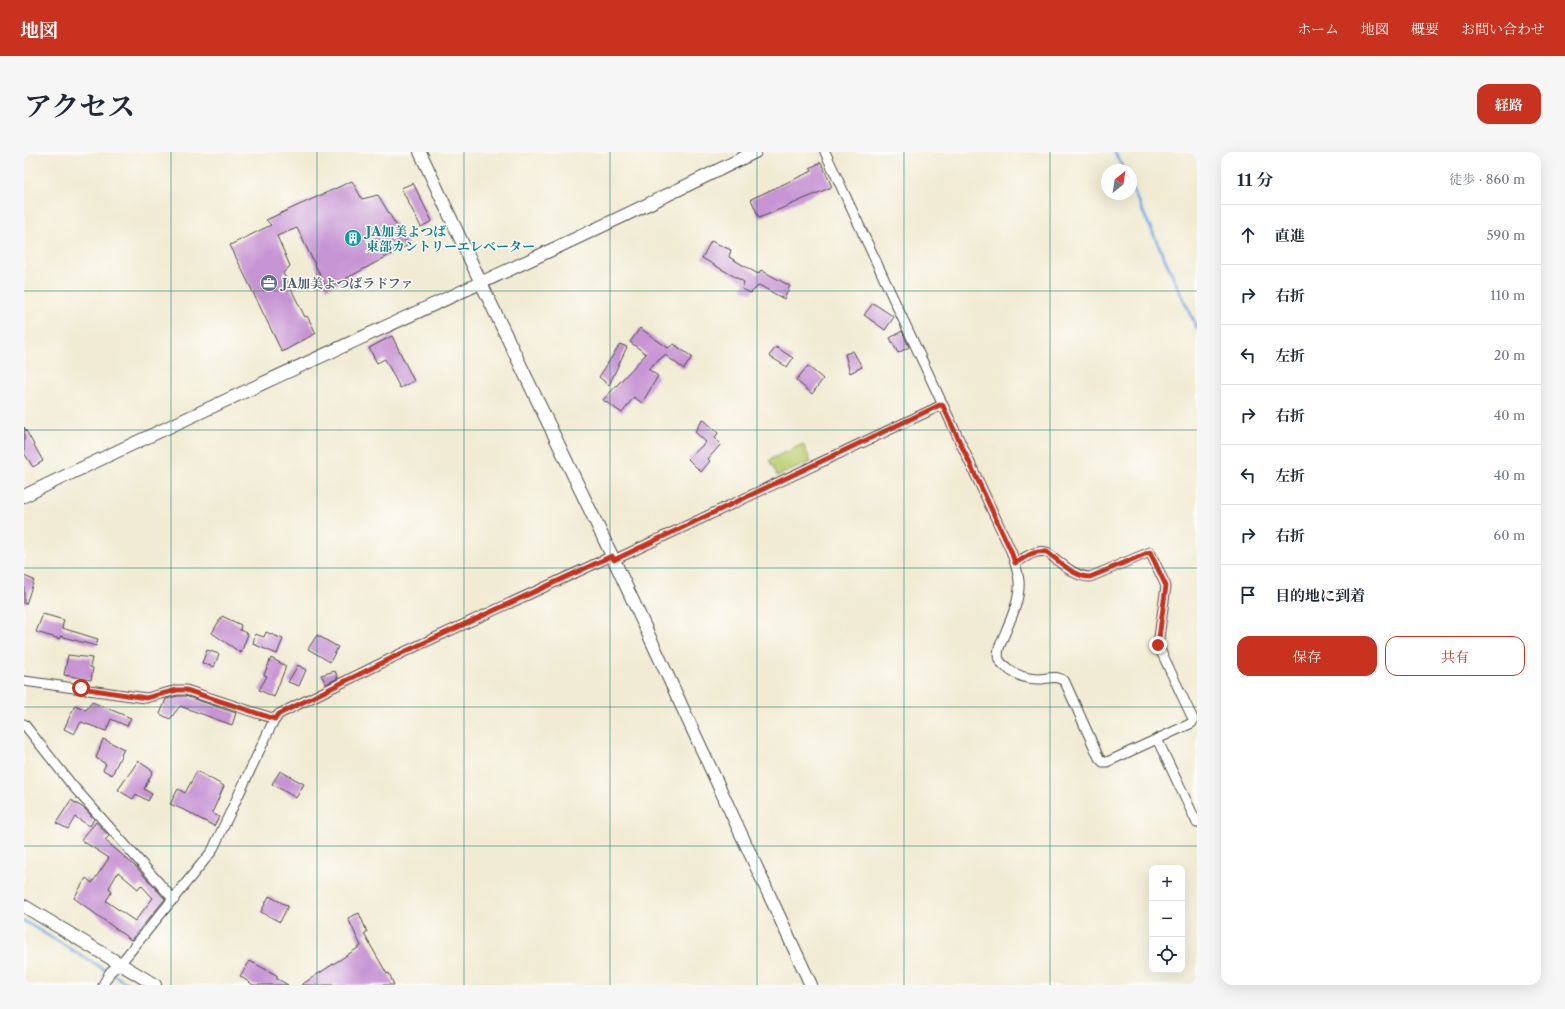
<!DOCTYPE html>
<html lang="ja">
<head>
<meta charset="utf-8">
<style>
	body { margin:0; font-family:"Libre Caslon Text","Noto Serif JP",serif; background:#f6f6f7; color:#1f2937 }
	.controls { position:absolute; right:12px; bottom:12px; display:grid; overflow:hidden; border-radius:8px; box-shadow:0 4px 16px #0002 }
	.controls button { width:36px; height:36px; display:grid; place-items:center; padding:0; border:0; border-bottom:1px solid #e0e1e3; background:#fff; color:#1f2937; font:20px sans-serif }
	.compass { position:absolute; left:1077px; top:12px; width:36px; height:36px; border-radius:50%; background:#fff; box-shadow:0 4px 16px #0002; rotate:30deg }
	.stop { position:absolute; width:12px; height:12px; margin:-9px; border:3px solid #c8321e; border-radius:50%; background:#fff }
	.stop.end { background:#c8321e; border-color:#fff; box-shadow:0 1px 4px #0008 }
	.list { margin:0; padding:0; list-style:none }
	h2 { display:flex; justify-content:space-between; align-items:center; height:52px; margin:0; padding:0 16px; font-size:17px }
	h2 small { font-size:13px; font-weight:400; color:#747a83 }
	.list li { display:grid; grid-template-columns:26px 1fr auto; gap:12px; align-items:center; box-sizing:border-box; height:60px; padding:0 16px; border-top:1px solid #e0e1e3 }
	.list b { display:block; font-size:15px; white-space:nowrap }
	.list em { font-size:13px; font-style:normal; color:#747a83 }
	.actions { display:flex; gap:8px; padding:12px 16px }
	.actions a { flex:1; padding:9px 0; border:1px solid #c8321e; border-radius:12px; text-align:center; font-size:14px; color:#c8321e }
	.actions .main { background:#c8321e; color:#fff }
	.icon { flex:none; width:22px; height:22px; fill:none; stroke:currentColor; stroke-width:2; stroke-linecap:round; stroke-linejoin:round }
	.map { position:relative; flex:none; width:1173px; height:833px; overflow:hidden; border-radius:12px }
	header { display:flex; align-items:center; gap:24px; box-sizing:border-box; height:56px; padding:0 20px; background:#c8321e; color:#fff }
	header strong { font-size:19px }
	nav { display:flex; gap:22px; margin-inline-start:auto; font-size:14px }
	.intro { display:flex; align-items:center; justify-content:space-between; box-sizing:border-box; height:96px; padding:0 24px }
	h1 { margin:0; font-size:28px }
	.button { padding:10px 18px; border-radius:12px; background:#c8321e; color:#fff; font-size:14px; font-weight:700 }
	main { display:flex; gap:24px; padding:0 24px }
	aside { flex:1; background:#fff; border-radius:12px; box-shadow:0 4px 16px #0002 }
	.map>svg:first-child { display:block }
	.green { fill:#bccd6f; stroke:#747c4d }
	.lines { fill:none; stroke-linecap:round; stroke-linejoin:round }
	.stream { stroke:#74aae2; stroke-width:3 }
	.building { fill:#c693d3; fill-rule:evenodd }
	.minor-casing { stroke:#494844; stroke-width:11 }
	.tertiary-casing { stroke:#494844; stroke-width:14 }
	.minor { stroke:#fff; stroke-width:9 }
	.tertiary { stroke:#fff; stroke-width:12 }
	.route { stroke:#c8321e; stroke-width:5 }
	.grid { fill:none; stroke:#0f766e; stroke-width:1; stroke-opacity:0.55 }
	.labels { text-anchor:middle; stroke-width:3; stroke-linejoin:round; paint-order:stroke }
	.culture-label { font-size:13px; font-weight:bold; fill:#0d838f; stroke:#fdfcf7; text-anchor:start }
	.service-label { font-size:13px; font-weight:bold; fill:#4e5e75; stroke:#fdfcf7; text-anchor:start }
</style>
</head>
<body>
<header>
<strong>地図</strong>
<nav><a>ホーム</a><a>地図</a><a>概要</a><a>お問い合わせ</a></nav>
</header>
<div class="intro"><h1>アクセス</h1><a class="button">経路</a></div>
<main>
<div class="map">
<svg width="1173" height="833" viewBox="0 0 1173 833">
	<rect width="100%" height="100%" fill="#fdfcf7"/>
	<filter id="ink" filterUnits="userSpaceOnUse"><feTurbulence type="fractalNoise" baseFrequency=".025" numOctaves="2"/><feDisplacementMap in="SourceGraphic" scale="8" xChannelSelector="R" yChannelSelector="G"/><feConvolveMatrix kernelMatrix="1 2 1 2 8 2 1 2 1" color-interpolation-filters="sRGB"/></filter>
	<filter id="wash" filterUnits="userSpaceOnUse"><feTurbulence type="fractalNoise" baseFrequency=".012" numOctaves="4" result="noise"/><feDisplacementMap in="SourceGraphic" scale="16" xChannelSelector="R" yChannelSelector="G"/><feGaussianBlur stdDeviation="0.9" result="paint"/><feColorMatrix in="noise" values="0 0 0 0 0 0 0 0 0 0 0 0 0 0 0 0 0 1.4 0 .05"/><feComposite in="paint" operator="in"/></filter>
	<g filter="url(#wash)">
		<rect width="100%" height="100%" fill="#f1ebd3"/>
		<polygon class="green" points="779,292 787,310 753,324 745,308"/>
		<g class="lines">
			<g class="stream">
				<polyline points="1091,0 1100,18"/>
				<polyline points="1107,34 1173,176"/>
				<polyline points="0,769 106,833"/>
			</g>
		</g>
		<g id="blocks">
			<g class="building">
				<polygon points="797,10 808,35 735,66 727,47 788,19 786,16"/>
				<polygon points="328,29 338,47 354,43 384,93 303,137 273,76 253,84 266,114 259,121 281,165 283,164 292,181 258,200 206,93 247,73 242,68"/>
				<polygon points="389,31 408,69 397,75 377,36"/>
				<polygon points="687,89 707,98 705,105 734,122 737,118 766,134 760,147 735,133 727,141 718,137 720,130 678,106"/>
				<polygon points="849,151 870,165 861,178 840,163"/>
				<polygon points="616,176 644,196 650,192 668,205 660,217 641,203 624,217 634,224 618,251 610,245 598,261 579,248 622,202 606,190"/>
				<polygon points="878,179 885,195 874,201 866,186"/>
				<polygon points="368,184 390,229 376,236 361,207 353,211 345,196"/>
				<polygon points="596,192 603,195 585,233 575,225"/>
				<polygon points="752,195 769,206 763,215 745,204"/>
				<polygon points="829,199 838,215 826,221 821,202"/>
				<polygon points="784,214 799,227 788,242 772,228"/>
				<polygon points="679,267 694,281 691,286 697,292 684,307 686,309 677,320 664,307 682,290 671,280"/>
				<polygon points="0,275 19,309 9,315 0,301"/>
				<polygon points="0,424 10,428 2,452 0,452"/>
				<polygon points="19,462 40,468 38,476 74,487 72,494 36,484 36,487 12,480"/>
				<polygon points="198,464 217,473 216,478 224,482 217,501 188,481"/>
				<polygon points="242,480 259,487 253,502 229,492 231,482 240,485"/>
				<polygon points="293,483 314,495 306,510 284,497"/>
				<polygon points="183,498 195,502 190,515 178,511"/>
				<polygon points="44,503 68,506 66,515 69,516 67,528 40,523"/>
				<polygon points="247,506 262,514 250,545 235,538 243,524 240,523"/>
				<polygon points="274,513 282,518 275,534 264,530"/>
				<polygon points="311,519 314,526 302,532 297,523"/>
				<polygon points="154,544 161,544 212,561 208,573 156,554 146,567 136,562 142,547"/>
				<polygon points="68,550 107,566 103,574 87,567 82,579 57,570 50,582 40,577 51,553 62,558"/>
				<polygon points="79,587 100,597 88,623 79,618 82,612 72,606"/>
				<polygon points="114,609 129,619 120,637 128,642 124,649 112,642 109,647 94,638"/>
				<polygon points="173,619 200,634 188,661 195,665 190,674 167,662 167,661 146,652 154,637 161,641"/>
				<polygon points="256,619 280,632 272,646 248,632"/>
				<polygon points="47,648 61,657 70,667 66,674 51,665 44,677 32,671"/>
				<path d="M 72,670 L 85,684 L 81,688 L 112,715 L 141,747 L 107,788 L 50,746 L 62,726 L 68,731 L 85,706 L 57,688 ZM 94,720 L 114,737 L 117,733 L 129,746 L 111,769 L 82,749 L 88,739 L 85,736 Z"/>
				<polygon points="245,744 264,754 256,770 237,760"/>
				<polygon points="335,761 343,780 340,782 363,822 365,821 370,833 277,833 337,794 324,766"/>
				<polygon points="226,809 254,824 252,826 264,833 229,833 216,824"/>
			</g>
		</g>
	</g>
	<g filter="url(#ink)">
		<use href="#blocks" fill-opacity="0" stroke="#494844" stroke-width="1"/>
		<g class="lines">
			<defs>
				<g id="minor">
					<path d="M 801,0 L 987,399 C 990,408 994,419 995,429 C 997,450 982,477 975,496 C 973,505 974,509 982,515 C 991,523 1002,527 1014,527 C 1024,527 1033,522 1041,530 L 1075,606 L 1079,610 L 1083,610 L 1168,571 L 1169,567 L 1134,493 L 1142,434 L 1126,400 L 1066,425 C 1050,425 1036,410 1023,400 C 1011,397 1001,406 991,411"/>
					<polyline points="590,408 918,253"/>
					<polyline points="0,529 122,546 153,538 162,538 251,567"/>
					<polyline points="0,572 48,633 150,748"/>
					<polyline points="1133,587 1173,671"/>
					<polyline points="79,833 86,820 96,812 188,699 248,572 255,562 378,501 588,404"/>
				</g>
				<g id="tertiary">
					<polyline points="396,0 457,131 590,408 787,833"/>
					<path d="M 0,344 C 242,226 490,120 731,0"/>
					<polyline points="0,754 131,833"/>
				</g>
			</defs>
			<use href="#minor" class="minor-casing"/>
			<use href="#tertiary" class="tertiary-casing"/>
			<use href="#minor" class="minor"/>
			<use href="#tertiary" class="tertiary"/>
		</g>
	</g>
	<g class="lines" filter="url(#ink)">
		<path class="route" d="M 57,536 L 122,546 L 153,538 L 162,538 L 251,567 L 255,562 L 378,501 L 579,408 L 588,404 L 590,408 L 918,252 L 987,399 L 991,411 C 1001,406 1011,397 1023,400 C 1036,410 1050,425 1066,425 L 1126,400 L 1142,434 L 1134,493"/>
	</g>
	<path class="grid" d="M 147,0 L 147,833M 293,0 L 293,833M 440,0 L 440,833M 586,0 L 586,833M 733,0 L 733,833M 880,0 L 880,833M 1026,0 L 1026,833M 0,139 L 1173,139M 0,278 L 1173,278M 0,416 L 1173,416M 0,555 L 1173,555M 0,694 L 1173,694"/>
	<defs>
		<symbol id="building-disc" viewBox="-11 -11 22 22"><circle r="9.5" fill="#0f9aa8" stroke="#fdfcf7"/><path d="M-4-6H4V6H1V3H-1V6H-4ZM-2.5-4.3h1.7v1.8h-1.7ZM.8-4.3h1.7v1.8H.8ZM-2.5-1h1.7V.8h-1.7ZM.8-1h1.7V.8H.8Z" fill="#fff"/></symbol>
		<symbol id="office-disc" viewBox="-11 -11 22 22"><circle r="9.5" fill="#5c6f8a" stroke="#fdfcf7"/><path d="M-6-3h4V-5.5h4V-3h4V5H-6ZM-1-4.5V-3h2v-1.5ZM-6 0V1H6V0Z" fill="#fff"/></symbol>
	</defs>
	<g fill-rule="evenodd">
		<use href="#building-disc" x="319" y="76" width="20" height="20"/>
		<use href="#office-disc" x="235" y="121" width="20" height="20"/>
	</g>
	<g class="labels">
		<g class="culture-label">
			<text x="342" y="84">JA加美よつば<tspan x="342" dy="15">東部カントリーエレベーター</tspan></text>
		</g>
		<g class="service-label">
			<text x="258" y="136">JA加美よつばラドファ</text>
		</g>
	</g>
</svg>
<div class="controls">
<button>+</button>
<button>−</button>
<button><svg class="icon" aria-label="locate" viewBox="0 0 24 24"><circle cx="12" cy="12" r="6"/><path d="M12 2v4M12 18v4M2 12h4M18 12h4"/></svg></button>
</div>
<svg class="compass" viewBox="-18 -18 36 36"><path d="M0-13l5 13h-10z" fill="#e53935"/><path d="M0 13l5-13h-10z" fill="#747a83"/></svg>
<div class="stop" style="left:57px;top:536px"></div>
<div class="stop end" style="left:1134px;top:493px"></div>
</div>
<aside>
<h2>11 分<small>徒歩 · 860 m</small></h2>
<ul class="list">
<li><svg class="icon" aria-label="ahead" viewBox="0 0 24 24"><path d="M12 20V5M6 11l6-6 6 6"/></svg><div><b>直進</b></div><em>590 m</em></li>
<li><svg class="icon" aria-label="right" viewBox="0 0 24 24"><path d="M7 20v-9h11M14 6l5 5-5 5"/></svg><div><b>右折</b></div><em>110 m</em></li>
<li><svg class="icon" aria-label="left" viewBox="0 0 24 24"><path d="M17 20v-9H6M10 6l-5 5 5 5"/></svg><div><b>左折</b></div><em>20 m</em></li>
<li><svg class="icon" aria-label="right" viewBox="0 0 24 24"><path d="M7 20v-9h11M14 6l5 5-5 5"/></svg><div><b>右折</b></div><em>40 m</em></li>
<li><svg class="icon" aria-label="left" viewBox="0 0 24 24"><path d="M17 20v-9H6M10 6l-5 5 5 5"/></svg><div><b>左折</b></div><em>40 m</em></li>
<li><svg class="icon" aria-label="right" viewBox="0 0 24 24"><path d="M7 20v-9h11M14 6l5 5-5 5"/></svg><div><b>右折</b></div><em>60 m</em></li>
<li><svg class="icon" aria-label="arrive" viewBox="0 0 24 24"><path d="M6 21V4h12l-3 4 3 4H6"/></svg><div><b>目的地に到着</b></div></li>
</ul>
<div class="actions"><a class="main">保存</a><a>共有</a></div>
</aside>
</main>
</body>
</html>
